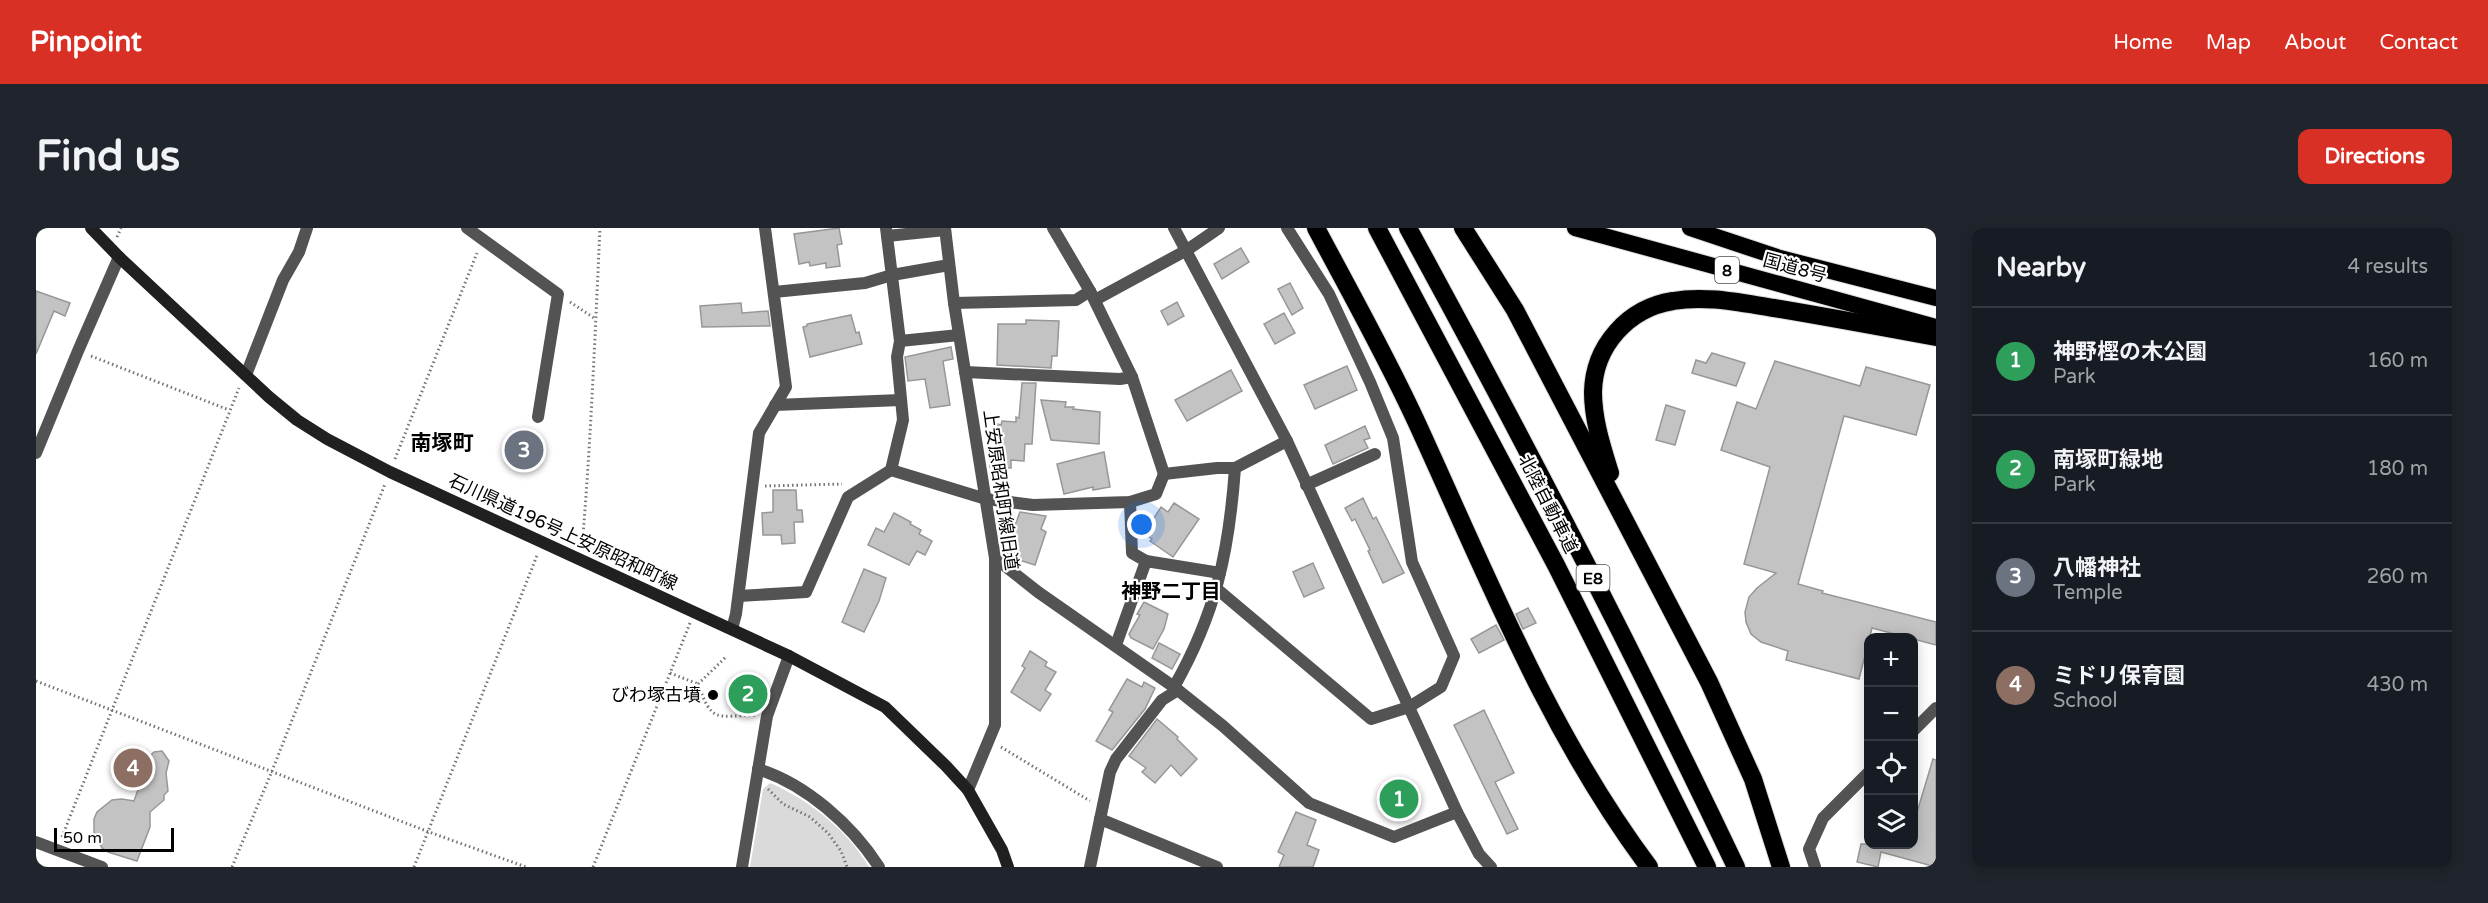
<!DOCTYPE html>
<html lang="en">
<head>
<meta charset="utf-8">
<style>
	body { margin:0; font-family:"Varela Round","Noto Sans JP",sans-serif; background:#20242c; color:#f1f3f6 }
	.controls { position:absolute; right:18px; bottom:18px; display:grid; overflow:hidden; border-radius:12px; box-shadow:0 3px 15px #0003 }
	.controls button { width:54px; height:54px; display:grid; place-items:center; padding:0; border:0; border-bottom:2px solid #363941; background:#171b24; color:#f1f3f6; font:30px sans-serif }
	.scale { position:absolute; left:18px; bottom:15px; width:120px; box-sizing:border-box; padding-left:6px; border:3px solid #000; border-top:0; font-size:16px; line-height:21px; white-space:nowrap; color:#000; -webkit-text-stroke:4px #fff; paint-order:stroke }
	.you { position:absolute; left:1106px; top:297px; width:21px; height:21px; margin:-15px; border:4px solid #fff; border-radius:50%; background:#1a73e8; box-shadow:0 0 0 9px #1a73e833 }
	.badge { display:grid; place-items:center; width:39px; height:39px; border-radius:50%; background:#d93025; color:#fff; font-size:20px; font-weight:700 }
	.pin { position:absolute; translate:-50% -50%; border:3px solid #fff; box-shadow:0 2px 6px #0006 }
	.list { margin:0; padding:0; list-style:none }
	h2 { display:flex; justify-content:space-between; align-items:center; height:78px; margin:0; padding:0 24px; font-size:26px }
	h2 small { font-size:20px; font-weight:400; color:#9ea1a6 }
	.list li { display:grid; grid-template-columns:39px 1fr auto; gap:18px; align-items:center; box-sizing:border-box; height:108px; padding:0 24px; border-top:2px solid #363941 }
	.list b { display:block; font-size:22px; white-space:nowrap }
	.list p { margin:0; font-size:20px; white-space:nowrap; color:#9ea1a6 }
	.list em { font-size:20px; font-style:normal; color:#9ea1a6 }
	.icon { flex:none; width:33px; height:33px; fill:none; stroke:currentColor; stroke-width:2; stroke-linecap:round; stroke-linejoin:round }
	.map { position:relative; flex:none; width:1900px; height:639px; overflow:hidden; border-radius:12px }
	header { display:flex; align-items:center; gap:36px; box-sizing:border-box; height:84px; padding:0 30px; background:#d93025; color:#fff }
	header strong { font-size:28px }
	nav { display:flex; gap:33px; margin-inline-start:auto; font-size:21px }
	.intro { display:flex; align-items:center; justify-content:space-between; box-sizing:border-box; height:144px; padding:0 36px }
	h1 { margin:0; font-size:42px }
	.button { padding:15px 27px; border-radius:12px; background:#d93025; color:#fff; font-size:21px; font-weight:700 }
	main { display:flex; gap:36px; padding:0 36px }
	aside { flex:1; background:#171b24; border-radius:12px; box-shadow:0 3px 15px #0003 }
	.map>svg:first-child { display:block }
	.green { fill:#dadada }
	.building { fill:#c3c3c3; stroke:#979797; stroke-width:1.5 }
	.lines { fill:none; stroke-linecap:round; stroke-linejoin:round }
	.trunk-casing { stroke:#dbdbdb; stroke-width:18 }
	.motorway-casing { stroke:#dbdbdb; stroke-width:20 }
	.path { stroke:#757575; stroke-width:3; stroke-dasharray:1.5 3; stroke-linecap:butt }
	.minor { stroke:#535353; stroke-width:12 }
	.tertiary { stroke:#535353; stroke-width:12 }
	.secondary { stroke:#202020; stroke-width:12 }
	.trunk { stroke:#000; stroke-width:16 }
	.motorway { stroke:#000; stroke-width:18 }
	.poi-dot { fill:#000; stroke:#fff; stroke-width:2 }
	.labels { text-anchor:middle; stroke-width:4.5; stroke-linejoin:round; paint-order:stroke }
	.shield { fill:#fff; stroke:#4c4c4c; stroke-width:1.5 }
	.shield-label { font-size:16px; font-weight:bold; fill:#000 }
	.street-label { font-size:18px; fill:#000; stroke:#fff }
	.poi-label { font-size:18px; fill:#000; stroke:#fff; text-anchor:end }
	.neighbourhood-label { font-size:20px; font-weight:bold; fill:#000; stroke:#fff }
	.quarter-label { font-size:21px; font-weight:bold; fill:#000; stroke:#fff }
</style>
</head>
<body>
<header>
<strong>Pinpoint</strong>
<nav><a>Home</a><a>Map</a><a>About</a><a>Contact</a></nav>
</header>
<div class="intro"><h1>Find us</h1><a class="button">Directions</a></div>
<main>
<div class="map">
<svg width="1900" height="639" viewBox="0 0 1900 639">
	<rect width="100%" height="100%" fill="#fff"/>
	<path class="green" d="M 734,555 C 773,572 811,602 833,639 L 714,639 L 727,561 Z"/>
	<g class="building">
		<polygon points="803,0 806,16 801,17 804,38 790,40 790,35 774,38 773,34 763,36 758,6"/>
		<polygon points="1205,20 1213,34 1186,51 1178,36"/>
		<polygon points="1254,55 1267,80 1256,87 1242,61"/>
		<polygon points="0,63 34,75 29,88 18,83 0,126"/>
		<polygon points="1141,74 1148,88 1132,97 1125,83"/>
		<polygon points="705,75 706,85 732,83 734,98 666,99 664,78"/>
		<polygon points="1248,85 1259,105 1239,116 1228,96"/>
		<polygon points="815,87 820,105 823,104 826,116 774,129 767,99 771,98 771,96"/>
		<polygon points="990,92 1023,93 1021,128 1016,128 1015,140 961,137 962,96 990,96"/>
		<polygon points="915,119 917,131 907,133 914,177 894,180 889,151 872,153 869,129"/>
		<polygon points="1676,125 1709,135 1700,158 1656,145 1660,132 1670,135"/>
		<polygon points="1739,133 1824,158 1830,139 1894,157 1880,207 1808,188 1762,356 1787,363 1786,365 1900,394 1900,417 1836,400 1823,451 1750,432 1752,423 1725,414 1715,406 1710,394 1709,384 1713,369 1721,360 1740,345 1708,336 1734,239 1685,222 1701,174 1720,181"/>
		<polygon points="1311,138 1321,162 1279,181 1268,157"/>
		<polygon points="1195,142 1206,163 1151,193 1139,172"/>
		<polygon points="986,155 1000,155 996,216 989,216 988,233 975,232 975,240 954,239 955,222 959,223 961,196 965,197 966,193 980,194 980,189 983,190"/>
		<polygon points="1005,172 1030,174 1029,179 1038,179 1037,181 1064,184 1063,216 1015,212"/>
		<polygon points="1630,177 1649,183 1639,217 1620,212"/>
		<polygon points="1329,198 1334,210 1328,212 1332,220 1297,236 1289,217"/>
		<polygon points="480,209 503,218 497,235 473,226"/>
		<polygon points="1068,224 1074,259 1057,262 1057,259 1028,266 1021,236"/>
		<polygon points="737,262 760,262 761,282 766,282 767,294 758,294 759,315 746,316 745,307 727,307 726,285 737,284"/>
		<polygon points="1327,270 1337,291 1340,289 1368,345 1347,355 1332,323 1334,322 1319,291 1316,293 1309,280"/>
		<polygon points="1138,275 1163,291 1137,329 1114,313 1116,311 1103,302 1111,287 1118,290 1125,279 1132,284"/>
		<polygon points="984,284 1010,288 1005,301 1010,304 999,337 977,330 970,323 973,316 967,313 971,300 977,302"/>
		<polygon points="858,285 875,294 874,296 885,302 883,306 896,313 889,327 881,323 873,337 832,317 840,300 848,304"/>
		<polygon points="1277,335 1288,360 1268,369 1257,344"/>
		<polygon points="828,341 850,350 843,373 828,404 806,394"/>
		<polygon points="1108,374 1132,386 1128,401 1117,421 1095,410 1093,406 1104,387 1101,386"/>
		<polygon points="1492,380 1500,395 1487,401 1480,386"/>
		<polygon points="1460,397 1468,412 1443,425 1435,411"/>
		<polygon points="1123,415 1144,426 1136,441 1116,430"/>
		<polygon points="994,423 1011,434 1009,438 1020,444 1009,462 1015,466 1004,483 975,464 989,440 986,438"/>
		<polygon points="1091,451 1106,459 1108,454 1119,460 1109,481 1076,522 1060,513 1077,484 1073,482"/>
		<polygon points="1448,482 1478,545 1459,554 1482,601 1471,606 1418,497"/>
		<polygon points="1121,491 1142,509 1141,511 1161,531 1145,548 1135,537 1119,555 1106,544 1110,540 1093,528"/>
		<polygon points="126,523 133,533 130,545 132,563 128,567 128,572 114,584 114,599 101,633 72,624 66,620 58,605 58,591 61,584 76,572 86,571 98,573 114,528 118,524"/>
		<polygon points="1897,531 1900,532 1900,639 1845,624 1842,639 1821,634 1825,616 1878,616 1878,594"/>
		<polygon points="1260,584 1280,592 1271,617 1283,622 1277,639 1243,639 1248,627 1242,624"/>
	</g>
	<g class="lines">
		<defs>
			<g id="trunk">
				<polyline points="1539,0 1900,99"/>
				<polyline points="1654,0 1744,30 1900,70"/>
			</g>
			<g id="motorway">
				<path d="M 1280,0 C 1314,64 1350,128 1380,193 C 1450,345 1512,504 1613,639"/>
				<polyline points="1341,0 1520,337 1671,639"/>
				<path d="M 1372,0 C 1487,210 1597,423 1700,639"/>
				<polyline points="1427,0 1479,82 1673,454 1717,551 1745,639"/>
				<path d="M 1574,245 C 1566,219 1557,192 1557,164 C 1558,118 1592,80 1637,73 C 1670,67 1705,75 1738,80 C 1792,89 1846,99 1900,109"/>
			</g>
		</defs>
		<use href="#trunk" class="trunk-casing"/>
		<use href="#motorway" class="motorway-casing"/>
		<g class="path">
			<polyline points="81,9 85,0"/>
			<polyline points="534,74 558,90"/>
			<polyline points="55,128 193,182"/>
			<polyline points="359,231 441,25"/>
			<polyline points="729,258 806,256"/>
			<path d="M 546,319 C 555,213 559,106 564,0"/>
			<path d="M 634,445 L 662,456 C 676,496 681,488 719,487"/>
			<polyline points="0,453 393,604 490,639"/>
			<polyline points="662,456 691,428"/>
			<polyline points="965,519 1054,573"/>
			<polyline points="732,561 747,576 774,589 792,605 805,623 811,639"/>
			<polyline points="26,609 203,160"/>
			<polyline points="196,639 236,543 349,256"/>
			<polyline points="378,639 502,325"/>
			<polyline points="557,639 654,395"/>
		</g>
		<g class="minor">
			<polyline points="431,0 522,66 502,189"/>
			<polyline points="1017,0 1054,63 1096,149 1128,246 1181,240 1199,240 1251,213"/>
			<polyline points="851,8 909,2"/>
			<polyline points="738,64 829,55 856,47 913,37"/>
			<polyline points="1059,72 1151,22 1183,0"/>
			<polyline points="918,75 1040,72 1054,63"/>
			<polyline points="864,113 923,107"/>
			<polyline points="929,144 1084,151 1096,149"/>
			<polyline points="210,147 247,52 263,24 271,0"/>
			<polyline points="739,177 865,172"/>
			<polyline points="0,225 42,123 83,29"/>
			<polyline points="855,242 950,271 997,277 1094,274 1120,266 1128,246"/>
			<polyline points="1270,257 1339,226"/>
			<polyline points="959,330 1002,364 1138,459 1187,498 1273,575 1358,609 1421,584"/>
			<polyline points="1110,333 1184,345"/>
			<polyline points="1181,361 1335,491 1373,479 1405,459 1418,428 1376,334 1357,210 1334,154 1293,66 1251,0"/>
			<polyline points="703,368 770,364 812,269 855,242 867,192 861,129 864,113 850,0"/>
			<polyline points="696,401 700,386 723,205 750,159 729,0"/>
			<polyline points="1080,417 1110,333 1096,325 1094,274"/>
			<path d="M 1138,459 C 1180,385 1193,324 1199,240"/>
			<polyline points="1878,502 1900,480"/>
			<path d="M 722,541 C 770,556 816,597 843,639"/>
			<polyline points="1064,591 1181,639"/>
			<polyline points="0,614 66,639"/>
			<polyline points="706,639 731,488 753,428"/>
			<polyline points="1054,639 1074,544 1080,531 1126,472 1142,462"/>
			<polyline points="1779,639 1773,621 1787,590 1832,545"/>
		</g>
		<g class="tertiary">
			<polyline points="909,0 918,75 959,330 959,497 932,562"/>
			<polyline points="1138,0 1251,213 1421,584 1443,626 1455,639"/>
		</g>
		<polyline class="secondary" points="55,0 83,29 233,169 261,192 291,211 354,244 753,428 849,479 910,538 932,562 966,622 972,639"/>
		<use href="#trunk" class="trunk"/>
		<use href="#motorway" class="motorway"/>
	</g>
	<circle class="poi-dot" cx="677" cy="467" r="6"/>
	<g class="labels">
		<g class="shield">
			<rect x="1679" y="29" width="24" height="26" rx="4.5"/>
			<rect x="1540.5" y="337" width="33" height="26" rx="4.5"/>
		</g>
		<g class="shield-label">
			<text x="1691" y="48">8</text>
			<text x="1557" y="356">E8</text>
		</g>
		<g class="street-label">
			<text transform="translate(1759 40) rotate(15)" y="6">国道8号</text>
			<text transform="translate(965 262) rotate(82)" y="6">上安原昭和町線旧道</text>
			<text transform="translate(1512 276) rotate(63)" y="6">北陸自動車道</text>
			<text transform="translate(527 304) rotate(25)" y="6">石川県道196号上安原昭和町線</text>
		</g>
		<g class="poi-label">
			<text x="665" y="473">びわ塚古墳</text>
		</g>
		<g class="neighbourhood-label">
			<text x="1135" y="370">神野二丁目</text>
		</g>
		<g class="quarter-label">
			<text x="406" y="222">南塚町</text>
		</g>
	</g>
</svg>
<div class="controls">
<button>+</button>
<button>−</button>
<button><svg class="icon" aria-label="locate" viewBox="0 0 24 24"><circle cx="12" cy="12" r="6"/><path d="M12 2v4M12 18v4M2 12h4M18 12h4"/></svg></button>
<button><svg class="icon" aria-label="layers" viewBox="0 0 24 24"><path d="M12 4l9 5-9 5-9-5zM3 14l9 5 9-5"/></svg></button>
</div>
<div class="scale">50 m</div>
<div class="you"></div>
<div class="pin badge" style="left:1363px;top:571px;background:#2e9e5b">1</div>
<div class="pin badge" style="left:712px;top:466px;background:#2e9e5b">2</div>
<div class="pin badge" style="left:488px;top:222px;background:#6b7280">3</div>
<div class="pin badge" style="left:97px;top:540px;background:#8d6e63">4</div>
</div>
<aside>
<h2>Nearby<small>4 results</small></h2>
<ul class="list">
<li><span class="badge" style="background:#2e9e5b">1</span><div><b>神野樫の木公園</b><p>Park</p></div><em>160 m</em></li>
<li><span class="badge" style="background:#2e9e5b">2</span><div><b>南塚町緑地</b><p>Park</p></div><em>180 m</em></li>
<li><span class="badge" style="background:#6b7280">3</span><div><b>八幡神社</b><p>Temple</p></div><em>260 m</em></li>
<li><span class="badge" style="background:#8d6e63">4</span><div><b>ミドリ保育園</b><p>School</p></div><em>430 m</em></li>
</ul>
</aside>
</main>
</body>
</html>
